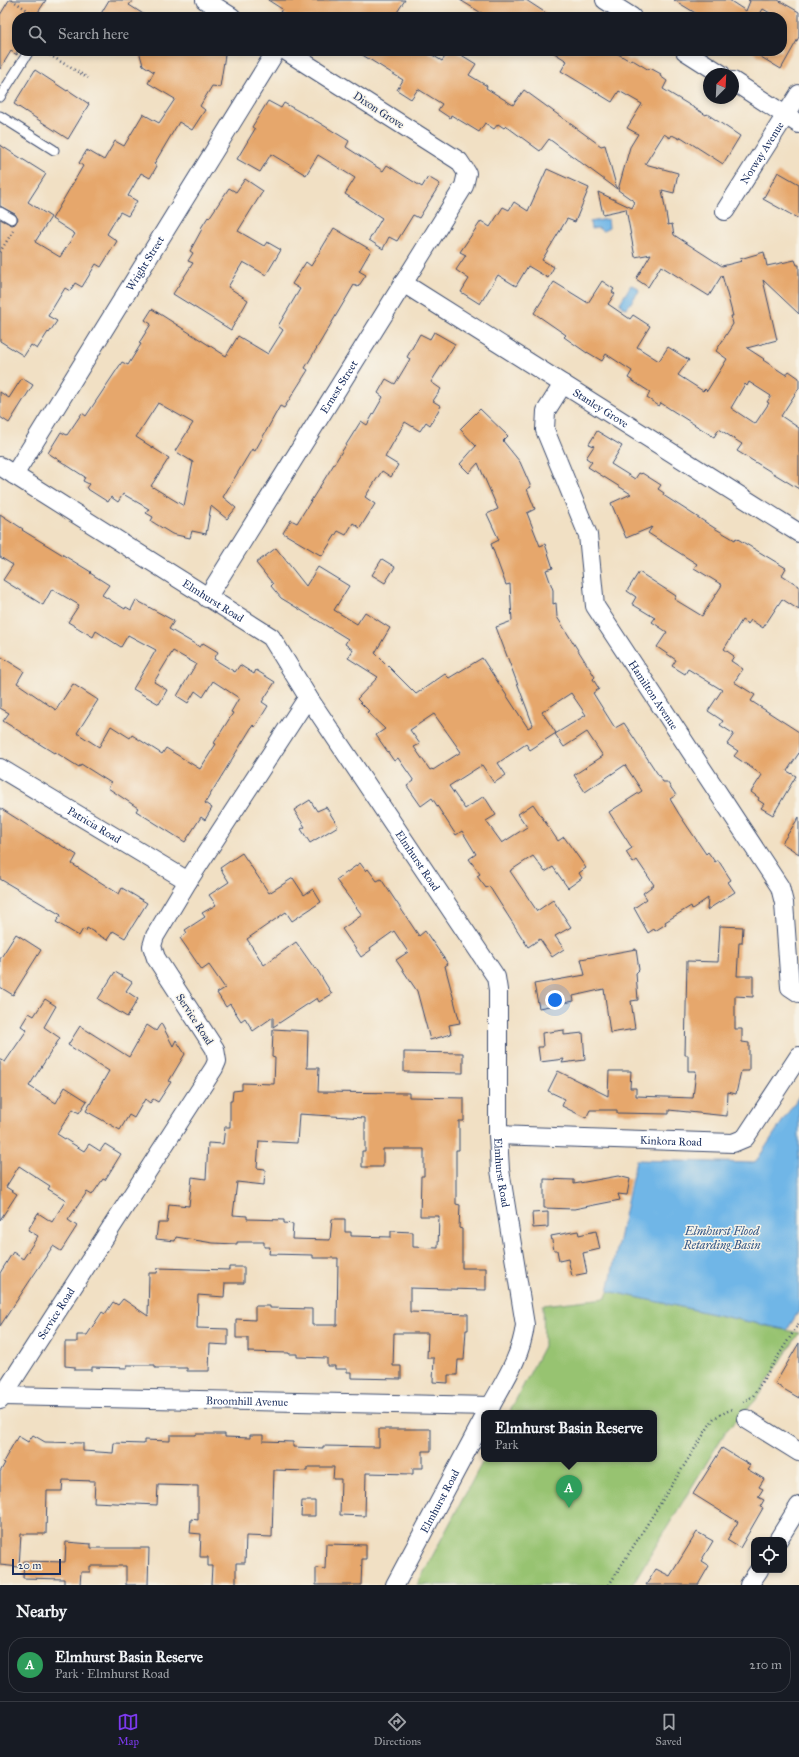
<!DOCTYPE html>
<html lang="en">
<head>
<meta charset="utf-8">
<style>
	body { margin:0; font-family:"IM FELL Great Primer",serif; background:#242831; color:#f1f3f6 }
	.controls { position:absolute; right:12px; bottom:12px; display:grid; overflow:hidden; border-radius:8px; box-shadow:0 2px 6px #0003 }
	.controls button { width:36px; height:36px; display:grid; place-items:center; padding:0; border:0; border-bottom:1px solid #363941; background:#171b24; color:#f1f3f6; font:20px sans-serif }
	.compass { position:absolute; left:703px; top:68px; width:36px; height:36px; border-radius:50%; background:#171b24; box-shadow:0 2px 6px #0003; rotate:24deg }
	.scale { position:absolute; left:12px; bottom:10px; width:49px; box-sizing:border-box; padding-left:4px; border:2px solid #1b2f5e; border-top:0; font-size:11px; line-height:14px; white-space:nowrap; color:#1b2f5e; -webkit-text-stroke:3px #f7f3e8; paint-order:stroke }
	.you { position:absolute; left:555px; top:1000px; width:14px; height:14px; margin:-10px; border:3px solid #fff; border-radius:50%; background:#1a73e8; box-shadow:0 0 0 6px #1a73e833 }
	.badge { display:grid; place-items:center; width:26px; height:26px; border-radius:50%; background:#7c3aed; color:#fff; font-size:13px; font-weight:700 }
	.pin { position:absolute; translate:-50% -33px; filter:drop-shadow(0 1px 2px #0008) }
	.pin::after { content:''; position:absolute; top:21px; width:14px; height:12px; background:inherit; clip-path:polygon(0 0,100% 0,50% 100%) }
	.popup { position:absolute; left:481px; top:1410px; width:176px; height:52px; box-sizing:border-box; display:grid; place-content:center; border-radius:8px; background:#171b24; filter:drop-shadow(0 1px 3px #0005); font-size:13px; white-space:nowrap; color:#9ea1a6 }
	.popup b { font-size:15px; color:#f1f3f6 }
	.popup::after { content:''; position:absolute; left:50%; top:100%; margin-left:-8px; border:8px solid transparent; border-top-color:#171b24 }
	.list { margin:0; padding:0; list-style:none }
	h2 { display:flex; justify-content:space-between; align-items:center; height:52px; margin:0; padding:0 16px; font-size:17px }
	h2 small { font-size:13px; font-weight:400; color:#9ea1a6 }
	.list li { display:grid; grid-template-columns:26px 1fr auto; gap:12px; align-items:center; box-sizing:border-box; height:56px; margin:0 8px 8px; padding:0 8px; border:1px solid #363941; border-radius:16px }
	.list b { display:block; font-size:15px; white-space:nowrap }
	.list p { margin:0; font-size:13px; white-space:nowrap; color:#9ea1a6 }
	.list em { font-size:13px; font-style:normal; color:#9ea1a6 }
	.icon { flex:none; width:22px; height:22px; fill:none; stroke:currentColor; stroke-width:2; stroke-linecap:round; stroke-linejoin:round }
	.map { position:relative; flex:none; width:799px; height:1585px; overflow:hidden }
	.search { position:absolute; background:#171b24; box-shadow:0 2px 6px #0003; left:12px; right:12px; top:12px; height:44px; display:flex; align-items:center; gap:10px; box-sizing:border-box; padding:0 14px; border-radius:16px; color:#9ea1a6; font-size:15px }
	.sheet { height:116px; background:#171b24 }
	nav { display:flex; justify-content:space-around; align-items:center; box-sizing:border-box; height:56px; border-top:1px solid #363941; background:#171b24; font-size:11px; color:#9ea1a6 }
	nav a { display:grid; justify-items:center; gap:2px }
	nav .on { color:#7c3aed }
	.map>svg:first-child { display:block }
	.green { fill:#97c371; stroke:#597968 }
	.water { fill:#70b6e7; stroke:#4672a2 }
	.building { fill:#e6a76c; fill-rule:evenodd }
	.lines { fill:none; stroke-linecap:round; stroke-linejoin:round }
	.lane-casing { stroke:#3b4a6d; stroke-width:11 }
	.street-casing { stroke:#3b4a6d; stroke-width:20 }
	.path { stroke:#3b4a6d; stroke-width:2.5; stroke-dasharray:1 3; stroke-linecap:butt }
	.lane { stroke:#fff; stroke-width:9 }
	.street { stroke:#fff; stroke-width:18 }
	.labels { text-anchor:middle; stroke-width:3; stroke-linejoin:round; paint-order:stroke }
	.street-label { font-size:11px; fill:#1b2f5e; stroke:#f7f3e8 }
	.water-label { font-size:12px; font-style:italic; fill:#355887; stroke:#f7f3e8 }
</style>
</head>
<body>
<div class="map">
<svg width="799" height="1585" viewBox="0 0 799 1585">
	<rect width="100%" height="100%" fill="#f7f3e8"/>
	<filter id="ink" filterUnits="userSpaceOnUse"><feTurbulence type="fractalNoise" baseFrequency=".025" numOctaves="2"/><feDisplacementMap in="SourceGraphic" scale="8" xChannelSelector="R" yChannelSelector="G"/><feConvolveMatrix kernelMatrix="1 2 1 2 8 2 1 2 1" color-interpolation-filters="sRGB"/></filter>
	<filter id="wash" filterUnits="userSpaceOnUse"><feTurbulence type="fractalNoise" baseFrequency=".012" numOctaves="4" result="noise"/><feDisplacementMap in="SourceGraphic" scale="16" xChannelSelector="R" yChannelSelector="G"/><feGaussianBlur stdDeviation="0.9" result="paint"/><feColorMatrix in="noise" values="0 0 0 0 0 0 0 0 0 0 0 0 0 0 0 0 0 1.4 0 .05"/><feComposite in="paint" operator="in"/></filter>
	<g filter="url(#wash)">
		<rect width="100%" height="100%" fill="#f1e0c4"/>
		<polygon class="green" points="608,1291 799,1333 755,1401 726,1431 632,1585 417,1585 484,1459 654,1459 654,1413 509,1413 544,1346 543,1305 606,1298"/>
		<g class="water">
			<polygon points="608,219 609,228 603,231 598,228 591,229 590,222"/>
			<polygon points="631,285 637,287 639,291 627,308 622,307 620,303"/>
			<polygon points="799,1096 799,1311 787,1330 608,1291 636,1160 755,1163"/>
		</g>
		<g id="blocks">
			<g class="building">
				<polygon points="9,0 46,0 35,17 17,17 17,55 11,51 0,69 0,15"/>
				<polygon points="109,0 133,0 129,5 148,17 99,17"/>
				<polygon points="268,0 405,0 394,17 289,17 280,12 282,9"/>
				<polygon points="460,0 526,0 552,17 488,17"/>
				<polygon points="674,0 729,0 746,11 750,1 748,0 778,0 799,12 799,37 781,69 751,51 782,51 782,17 777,17 763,9 758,17 702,17"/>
				<polygon points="139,51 201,51 200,52 225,55 220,87 212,86 200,106 205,110 192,130 179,122 154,164 157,166 150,178 141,173 128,196 137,201 128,216 120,212 107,234 117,241 101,267 96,264 82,287 75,283 70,291 65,288 48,316 57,321 49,333 48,332 37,349 31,345 24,356 0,341 0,219 12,225 15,224 18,219 15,214 0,206 0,145 46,174 28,202 51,217 35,242 60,257 75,234 52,219 83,166 79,163 87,150 104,160 115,141 124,146 143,114 159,123 175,99 148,83 154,72 143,65"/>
				<polygon points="356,51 426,51 442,61 449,51 455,51 476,64 469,75 487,86 486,88 513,105 524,90 601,146 605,145 617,189 549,139 540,151 506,126 504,128 498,124 494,129 485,123 479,132 451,115 450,118 438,110 442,104 418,89 411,99 397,90 403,80"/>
				<path d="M 551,51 L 613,51 L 630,61 L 631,59 L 649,70 L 650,68 L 661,74 L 660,76 L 667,81 L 663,89 L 706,115 L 707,114 L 740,136 L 723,164 L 681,137 L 680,139 L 672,135 L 670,138 L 664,134 L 645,164 L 678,173 L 674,193 L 662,190 L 668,225 L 672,224 L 674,235 L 722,266 L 742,261 L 740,259 L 764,252 L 767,266 L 795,260 L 797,265 L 799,265 L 799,314 L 763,280 L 777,340 L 747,348 L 764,359 L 763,360 L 786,375 L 789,371 L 799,378 L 799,388 L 781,416 L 799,428 L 799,489 L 737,451 L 742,444 L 719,429 L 714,437 L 670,409 L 661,403 L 659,406 L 647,398 L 650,392 L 628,378 L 632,371 L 606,354 L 602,361 L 587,352 L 587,353 L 564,337 L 566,335 L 534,313 L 554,282 L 588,303 L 602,281 L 614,289 L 612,292 L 615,294 L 608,304 L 630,319 L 633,315 L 650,326 L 637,347 L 659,361 L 668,347 L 689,360 L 678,375 L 703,391 L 705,389 L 707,391 L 727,359 L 716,351 L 733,324 L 731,316 L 733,316 L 722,275 L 709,296 L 661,266 L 648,287 L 636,279 L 651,254 L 635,257 L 626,209 L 603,214 L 598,192 L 632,208 L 635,202 L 618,190 L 630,147 L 638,134 L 627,128 L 642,104 L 619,91 L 612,102 L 561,71 L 567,61 ZM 749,382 L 771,396 L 767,402 L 769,403 L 755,424 L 731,408 L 745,384 L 747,386 Z"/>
				<polygon points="35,70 67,91 68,90 89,104 68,139 14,104"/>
				<polygon points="268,101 281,108 284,103 318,122 349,141 346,147 383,171 387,165 422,187 428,177 440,184 419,218 413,215 397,241 389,237 383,249 369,240 382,218 345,194 355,178 318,155 306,175 271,154 260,172 237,159 255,129 252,127"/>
				<polygon points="547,169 589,188 575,222 567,219 542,260 554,267 548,278 528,266 516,286 498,275 480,304 461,292 469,279 456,270 466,255 460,252 481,221 490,227 503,207 509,210 514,202 528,211"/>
				<polygon points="778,172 799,184 799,219 763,199"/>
				<polygon points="245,179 263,191 238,231 264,246 267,242 281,250 266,275 243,262 228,287 248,300 231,330 173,294 193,263 188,261 193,253 190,251 202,229 201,228 208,217 209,218 229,188 236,192"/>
				<path d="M 334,228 L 371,250 L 359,271 L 366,275 L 358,287 L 354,285 L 305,368 L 308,370 L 284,408 L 280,406 L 255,451 L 252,449 L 223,497 L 236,508 L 227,519 L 211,506 L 206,534 L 192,531 L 190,538 L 172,534 L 151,521 L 153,517 L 146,513 L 149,509 L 123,494 L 118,502 L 111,497 L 108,502 L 86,488 L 89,484 L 83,481 L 85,477 L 48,453 L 61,432 L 67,435 L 82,413 L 86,416 L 122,362 L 128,365 L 141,344 L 139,343 L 151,324 L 145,320 L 152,309 L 226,356 L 238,336 L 268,354 L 283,330 L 278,326 L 300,289 L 292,284 L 306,262 L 311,266 ZM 158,403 L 193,423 L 175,451 L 193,462 L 184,506 L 151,486 L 169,458 L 136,437 Z"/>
				<polygon points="434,332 455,344 431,382 441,389 433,401 441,406 430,425 426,422 420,431 405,422 385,457 398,465 391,477 382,471 365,497 375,504 360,528 353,523 346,535 338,531 322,556 283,533 291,520 297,523 361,421 367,425 383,397 378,393 386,379 395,384 410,359 407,357 420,334 430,339"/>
				<polygon points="22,378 33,385 9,423 0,417 0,392 9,398"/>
				<path d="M 480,409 L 508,436 L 503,441 L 520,462 L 531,487 L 527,489 L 535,509 L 527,513 L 540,546 L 545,544 L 553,568 L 546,570 L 553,590 L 553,604 L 556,603 L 557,617 L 595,677 L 593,679 L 599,689 L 593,693 L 615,728 L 624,723 L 663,782 L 667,782 L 676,795 L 670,799 L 679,814 L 706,854 L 708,852 L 715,862 L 718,860 L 731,880 L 728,882 L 735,892 L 707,910 L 708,898 L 692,909 L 691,906 L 665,922 L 666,924 L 655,931 L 654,929 L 648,933 L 634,908 L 647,899 L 643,893 L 654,885 L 637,860 L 633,863 L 626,852 L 632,848 L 609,812 L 642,791 L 625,765 L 585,792 L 574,775 L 603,756 L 587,732 L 564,747 L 555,734 L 586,715 L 571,693 L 542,712 L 556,733 L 530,750 L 526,744 L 498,763 L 506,775 L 494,783 L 482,765 L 449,786 L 465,809 L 484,796 L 496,815 L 486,821 L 502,843 L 527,827 L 518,814 L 533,804 L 558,841 L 564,837 L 586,868 L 579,873 L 582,878 L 568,888 L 553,867 L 545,872 L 533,856 L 510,871 L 537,911 L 553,900 L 571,927 L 555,936 L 564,949 L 552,957 L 540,939 L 528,947 L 489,886 L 486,888 L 477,876 L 480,874 L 469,859 L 476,854 L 462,831 L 456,835 L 432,798 L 421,806 L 407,786 L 414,781 L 398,758 L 394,761 L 376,735 L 385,729 L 367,712 L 369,711 L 357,699 L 378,677 L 348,658 L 353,650 L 345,644 L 348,639 L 281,598 L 271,586 L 273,584 L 256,563 L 276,548 L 306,586 L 318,567 L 349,586 L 334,610 L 357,624 L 365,612 L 390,628 L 375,653 L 416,694 L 445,674 L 449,678 L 482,658 L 528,728 L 533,725 L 496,627 L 512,621 L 510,584 L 506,585 L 491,544 L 499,540 L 487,514 L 498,509 L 478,463 L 469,473 L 460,464 L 476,446 L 460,429 ZM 434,714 L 461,752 L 433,770 L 432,769 L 430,770 L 414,747 L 420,744 L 410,730 Z"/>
				<polygon points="597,431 622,446 611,464 635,479 639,473 641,474 642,473 661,485 658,489 664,493 663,495 716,529 735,540 736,538 786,568 782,575 799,586 799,610 782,599 763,628 751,620 748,624 742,620 724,649 734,656 731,661 743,669 734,682 755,695 751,701 799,732 799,753 787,771 796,776 773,815 761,808 764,804 758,800 759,798 751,792 762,775 734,756 738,751 727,744 734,734 720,725 723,721 708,711 722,690 688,669 685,674 672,666 676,660 657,647 667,632 652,622 655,618 632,604 636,597 627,591 639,572 676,596 674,599 702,616 722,585 694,568 697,564 648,533 652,527 626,538 611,503 631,494 588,467 592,462 586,458 594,446 589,444"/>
				<polygon points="0,514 23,529 22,530 91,572 90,573 109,585 102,595 125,609 126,607 131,610 136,600 174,621 169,629 200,647 203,643 218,652 214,659 235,672 240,665 254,674 256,670 275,682 262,702 268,706 255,727 253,725 205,803 212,808 205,820 201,817 185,842 136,811 138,808 108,788 111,783 81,764 79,767 55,752 54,753 3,721 9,713 0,708 0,656 24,671 17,683 56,710 73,684 98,700 77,733 99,747 111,726 130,738 132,735 162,754 166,748 200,769 216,744 214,743 233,713 231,712 239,698 213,681 203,697 195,691 188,703 177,696 196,664 173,651 154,682 167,690 159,704 133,689 156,650 128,635 121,647 96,631 93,637 68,622 79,605 52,589 43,605 3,580 13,565 0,557"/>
				<polygon points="382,559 395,567 385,583 372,575"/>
				<polygon points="310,800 317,811 326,807 338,826 310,843 301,829 305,827 294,810"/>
				<polygon points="0,808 57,844 57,843 77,855 72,864 119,894 122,888 147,903 125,938 113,931 107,940 87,928 86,931 83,929 79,936 56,922 61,915 0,879"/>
				<polygon points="799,817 799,854 782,843"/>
				<polygon points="242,853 269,893 293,878 304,895 313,889 321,902 292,921 286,912 247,939 264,965 296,942 315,969 316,968 332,994 319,1002 317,998 273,1027 273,1017 253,1031 245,1018 241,1021 230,1004 226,1007 217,993 225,988 209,965 202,970 180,938 187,933 185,930 205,917 202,913 216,905 209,895 229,882 220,868"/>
				<polygon points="360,863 366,871 368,869 377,881 381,879 419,936 425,931 448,964 445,966 460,1023 449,1025 451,1034 430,1040 417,991 396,960 408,952 394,931 370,948 371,950 361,957 342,929 362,915 336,880"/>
				<polygon points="720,926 743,927 742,943 739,943 737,976 753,976 753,997 735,996 735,1029 742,1029 742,1042 749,1043 749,1071 741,1071 736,1094 728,1092 727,1116 669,1110 669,1114 617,1113 617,1110 590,1110 586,1118 562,1106 565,1099 548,1091 558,1071 608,1096 609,1071 631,1071 630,1088 636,1088 636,1096 693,1098 696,1071 688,1071 688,1055 685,1055 687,961 718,962"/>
				<polygon points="16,934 41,950 13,995 0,987 0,959"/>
				<polygon points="636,949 639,970 636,973 638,1000 631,1001 635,1029 610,1033 604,989 573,996 574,1001 539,1008 534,984 585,975 581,959"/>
				<polygon points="115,972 132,982 126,991 138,999 127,1017 98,999"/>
				<polygon points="45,999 56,1006 44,1027 60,1038 29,1086 56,1103 65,1087 87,1101 79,1113 73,1109 57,1134 84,1151 89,1144 100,1151 105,1144 121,1154 105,1180 103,1179 92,1195 87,1192 68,1220 77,1226 61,1251 53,1246 0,1326 0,1273 13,1252 23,1259 38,1236 28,1230 38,1213 52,1222 66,1200 48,1189 50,1186 19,1166 6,1187 17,1194 0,1220 0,1059 5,1062 27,1030 21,1026 29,1013 34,1016"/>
				<polygon points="161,1023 173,1046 176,1040 185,1054 169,1081 171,1082 158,1102 153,1099 150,1103 145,1099 134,1118 129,1115 120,1130 86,1111 109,1071 68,1045 80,1026 129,1057 147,1025 156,1031"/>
				<path d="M 273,1029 L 308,1031 L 307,1068 L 319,1068 L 318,1092 L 409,1093 L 409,1097 L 464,1098 L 464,1121 L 459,1121 L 459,1150 L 456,1150 L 456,1204 L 460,1205 L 459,1228 L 462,1229 L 462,1268 L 486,1268 L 486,1290 L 410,1288 L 410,1312 L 468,1314 L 468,1330 L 466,1330 L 464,1360 L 458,1360 L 457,1375 L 448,1375 L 448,1383 L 433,1382 L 434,1358 L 427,1358 L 428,1333 L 394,1333 L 393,1366 L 401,1366 L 401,1379 L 351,1378 L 351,1372 L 347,1372 L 347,1369 L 335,1369 L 335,1366 L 327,1366 L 327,1358 L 297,1357 L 297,1354 L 289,1354 L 289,1353 L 248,1352 L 248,1338 L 236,1338 L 236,1319 L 255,1320 L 255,1306 L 270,1306 L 270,1308 L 312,1309 L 312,1325 L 337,1325 L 338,1258 L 313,1258 L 313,1255 L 269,1254 L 270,1247 L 264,1247 L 264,1242 L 237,1242 L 237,1244 L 213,1243 L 176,1237 L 175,1241 L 156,1239 L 158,1223 L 167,1223 L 169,1204 L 189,1206 L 192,1177 L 206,1179 L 208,1143 L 223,1144 L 225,1127 L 230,1127 L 230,1101 L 232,1101 L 233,1091 L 242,1090 L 242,1083 L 274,1084 L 275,1058 L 272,1057 ZM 299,1114 L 365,1118 L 365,1151 L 362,1151 L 362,1167 L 383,1167 L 383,1149 L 424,1149 L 424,1176 L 421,1176 L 420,1216 L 439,1216 L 438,1248 L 413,1247 L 413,1232 L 391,1231 L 391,1237 L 351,1236 L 351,1232 L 345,1232 L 345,1219 L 332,1219 L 330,1240 L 292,1239 L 293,1224 L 284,1223 L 284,1220 L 247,1219 L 247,1216 L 233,1215 L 237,1182 L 264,1185 L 265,1169 L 257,1168 L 259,1141 L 297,1143 Z"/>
				<polygon points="564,1030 564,1035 583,1033 585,1060 562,1063 564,1059 540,1062 538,1047 543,1047 542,1033"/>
				<polygon points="404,1052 463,1053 463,1073 404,1072"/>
				<polygon points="618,1176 630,1179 627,1195 618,1194 620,1200 574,1209 544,1208 544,1179 574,1180 574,1184"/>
				<polygon points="548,1212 548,1227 533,1228 532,1213"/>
				<polygon points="578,1231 579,1235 596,1231 600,1249 583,1253 587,1273 572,1276 568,1259 559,1261 557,1250 554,1250 551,1236"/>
				<polygon points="229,1267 244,1267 244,1283 225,1283 224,1297 198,1295 197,1328 228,1329 228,1345 210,1344 209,1371 187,1371 187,1368 155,1368 155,1365 127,1365 127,1368 92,1367 92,1370 75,1370 75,1367 65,1366 65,1342 77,1342 77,1335 87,1335 102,1312 105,1314 113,1302 118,1305 123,1299 148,1316 149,1273 157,1273 158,1268 229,1270"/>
				<polygon points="799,1343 799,1398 775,1384"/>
				<polygon points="379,1429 431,1429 431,1451 423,1451 423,1468 413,1468 413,1474 366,1473 365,1516 340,1515 341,1479 333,1479 334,1467 308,1467 308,1471 274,1470 272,1537 246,1536 245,1563 236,1563 236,1585 211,1585 212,1566 208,1566 208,1557 200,1557 201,1534 190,1533 191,1519 198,1520 198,1486 158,1485 157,1505 94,1502 95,1481 63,1480 62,1491 47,1491 46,1534 21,1534 19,1567 0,1565 0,1472 5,1463 3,1462 18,1436 28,1442 33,1435 45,1442 83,1443 83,1451 113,1453 114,1443 144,1444 144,1440 170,1441 170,1435 196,1435 196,1434 225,1434 225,1437 250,1438 250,1435 263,1435 263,1441 293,1442 293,1447 323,1448 323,1446 379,1447"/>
				<polygon points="722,1448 750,1465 747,1469 764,1479 759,1487 763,1489 758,1497 764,1500 760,1507 763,1508 740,1548 727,1540 738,1522 693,1494"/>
				<polygon points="302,1501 315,1501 315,1516 301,1516"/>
				<polygon points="697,1532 713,1541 701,1561 709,1566 698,1585 646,1585 656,1569 670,1576"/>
				<polygon points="66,1542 91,1544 91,1548 149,1548 148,1585 126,1585 126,1566 90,1566 90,1572 81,1572 80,1585 64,1585 64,1579 23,1578 24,1561 65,1562"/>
				<polygon points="326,1544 366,1545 366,1559 362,1559 361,1585 316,1585 316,1568 325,1569"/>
			</g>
		</g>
	</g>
	<g filter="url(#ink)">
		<use href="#blocks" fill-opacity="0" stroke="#3b4a6d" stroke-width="1"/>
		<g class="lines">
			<defs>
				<g id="lane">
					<polyline points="0,97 29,51"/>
					<polyline points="0,116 54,150"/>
					<polyline points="0,212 12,219"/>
				</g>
				<g id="street">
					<polyline points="205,0 232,17"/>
					<polyline points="605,0 632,17"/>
					<polyline points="685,51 721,74"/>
					<polyline points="733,81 799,124"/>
					<path id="s1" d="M 725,211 L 799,94"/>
					<path id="s2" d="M 403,283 L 799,533"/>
					<path id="s3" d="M 563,384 L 546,411 L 545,430 L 588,535 L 595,606 L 780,887 L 784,903 L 790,987 L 799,993"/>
					<path id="s4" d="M 0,466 L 271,637 L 308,697 L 496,977 L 498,990 L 498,1135 L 500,1170 L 525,1325 C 521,1359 502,1384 487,1413"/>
					<path id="s5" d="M 14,475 L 276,51"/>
					<path id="s6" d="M 207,598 L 464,186 L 467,173 L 459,161 L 286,51"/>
					<path id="s7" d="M 0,768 L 188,881"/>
					<path id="s8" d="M 498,1135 L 733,1143 L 745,1138 L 799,1056"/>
					<path id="s9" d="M 3,1396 L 491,1406"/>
					<path id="s10" d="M 0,1400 L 214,1068 L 217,1061 L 215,1049 L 156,958 L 152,946 L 155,936 L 188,881 L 308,697"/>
					<polyline points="746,1419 799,1452"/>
					<polyline points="778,1540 799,1506"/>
					<path id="s11" d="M 395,1585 L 484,1418"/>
					<polyline points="749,1585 759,1570"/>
				</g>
			</defs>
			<use href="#lane" class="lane-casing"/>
			<use href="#street" class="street-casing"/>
			<g class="path">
				<polyline points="12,0 38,17"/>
				<polyline points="43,51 88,78"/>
				<polyline points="0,252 13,231"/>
				<polyline points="743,1402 753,1396 799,1323"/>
				<polyline points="609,1585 714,1418 732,1409"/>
			</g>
			<use href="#lane" class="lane"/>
			<use href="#street" class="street"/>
		</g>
	</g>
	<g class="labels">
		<g class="street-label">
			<text transform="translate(379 110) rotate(33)" y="4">Dixon Grove</text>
			<text dy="4" stroke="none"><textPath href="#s1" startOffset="69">Norway Avenue</textPath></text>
			<text dy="4" stroke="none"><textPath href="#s5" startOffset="249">Wright Street</textPath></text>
			<text dy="4" stroke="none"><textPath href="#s6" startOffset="249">Ernest Street</textPath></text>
			<text dy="4" stroke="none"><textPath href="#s2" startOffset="234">Stanley Grove</textPath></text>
			<text dy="4" stroke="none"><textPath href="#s4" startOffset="252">Elmhurst Road</textPath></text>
			<text dy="4" stroke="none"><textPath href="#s3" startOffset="342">Hamilton Avenue</textPath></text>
			<text dy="4" stroke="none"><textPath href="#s7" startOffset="110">Patricia Road</textPath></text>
			<text dy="4" stroke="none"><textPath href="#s4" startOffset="588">Elmhurst Road</textPath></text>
			<text transform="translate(195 1019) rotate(57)" y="4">Service Road</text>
			<text dy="4" stroke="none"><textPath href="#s8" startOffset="173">Kinkora Road</textPath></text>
			<text dy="4" stroke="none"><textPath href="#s4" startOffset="924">Elmhurst Road</textPath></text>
			<text dy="4" stroke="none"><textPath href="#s10" startOffset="103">Service Road</textPath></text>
			<text dy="4" stroke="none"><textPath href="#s9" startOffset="244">Broomhill Avenue</textPath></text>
			<text dy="4" stroke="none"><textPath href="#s11" startOffset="95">Elmhurst Road</textPath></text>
		</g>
		<g class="water-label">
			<text x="722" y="1235">Elmhurst Flood<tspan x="722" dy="14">Retarding Basin</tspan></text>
		</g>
	</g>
</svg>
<div class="controls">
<button><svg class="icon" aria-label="locate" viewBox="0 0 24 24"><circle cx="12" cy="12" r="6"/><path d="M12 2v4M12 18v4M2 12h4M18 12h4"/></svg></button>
</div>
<svg class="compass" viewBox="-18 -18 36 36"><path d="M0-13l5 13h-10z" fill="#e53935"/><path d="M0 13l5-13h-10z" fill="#9ea1a6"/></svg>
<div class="scale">20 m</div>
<div class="you"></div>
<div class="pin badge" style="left:569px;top:1508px;background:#2e9e5b">A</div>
<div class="popup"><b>Elmhurst Basin Reserve</b>Park</div>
<div class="search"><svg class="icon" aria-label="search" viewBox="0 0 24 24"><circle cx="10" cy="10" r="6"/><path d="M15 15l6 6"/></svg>Search here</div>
</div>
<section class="sheet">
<h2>Nearby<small></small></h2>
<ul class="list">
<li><span class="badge" style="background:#2e9e5b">A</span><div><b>Elmhurst Basin Reserve</b><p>Park · Elmhurst Road</p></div><em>210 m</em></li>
</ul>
</section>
<nav>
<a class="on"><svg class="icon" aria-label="map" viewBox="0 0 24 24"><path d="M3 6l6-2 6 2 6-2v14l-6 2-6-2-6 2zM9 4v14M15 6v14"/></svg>Map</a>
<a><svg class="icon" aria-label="directions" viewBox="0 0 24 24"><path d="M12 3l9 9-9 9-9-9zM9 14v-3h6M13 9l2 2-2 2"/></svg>Directions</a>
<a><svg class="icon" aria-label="saved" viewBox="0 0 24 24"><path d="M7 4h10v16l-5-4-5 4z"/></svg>Saved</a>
</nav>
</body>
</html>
